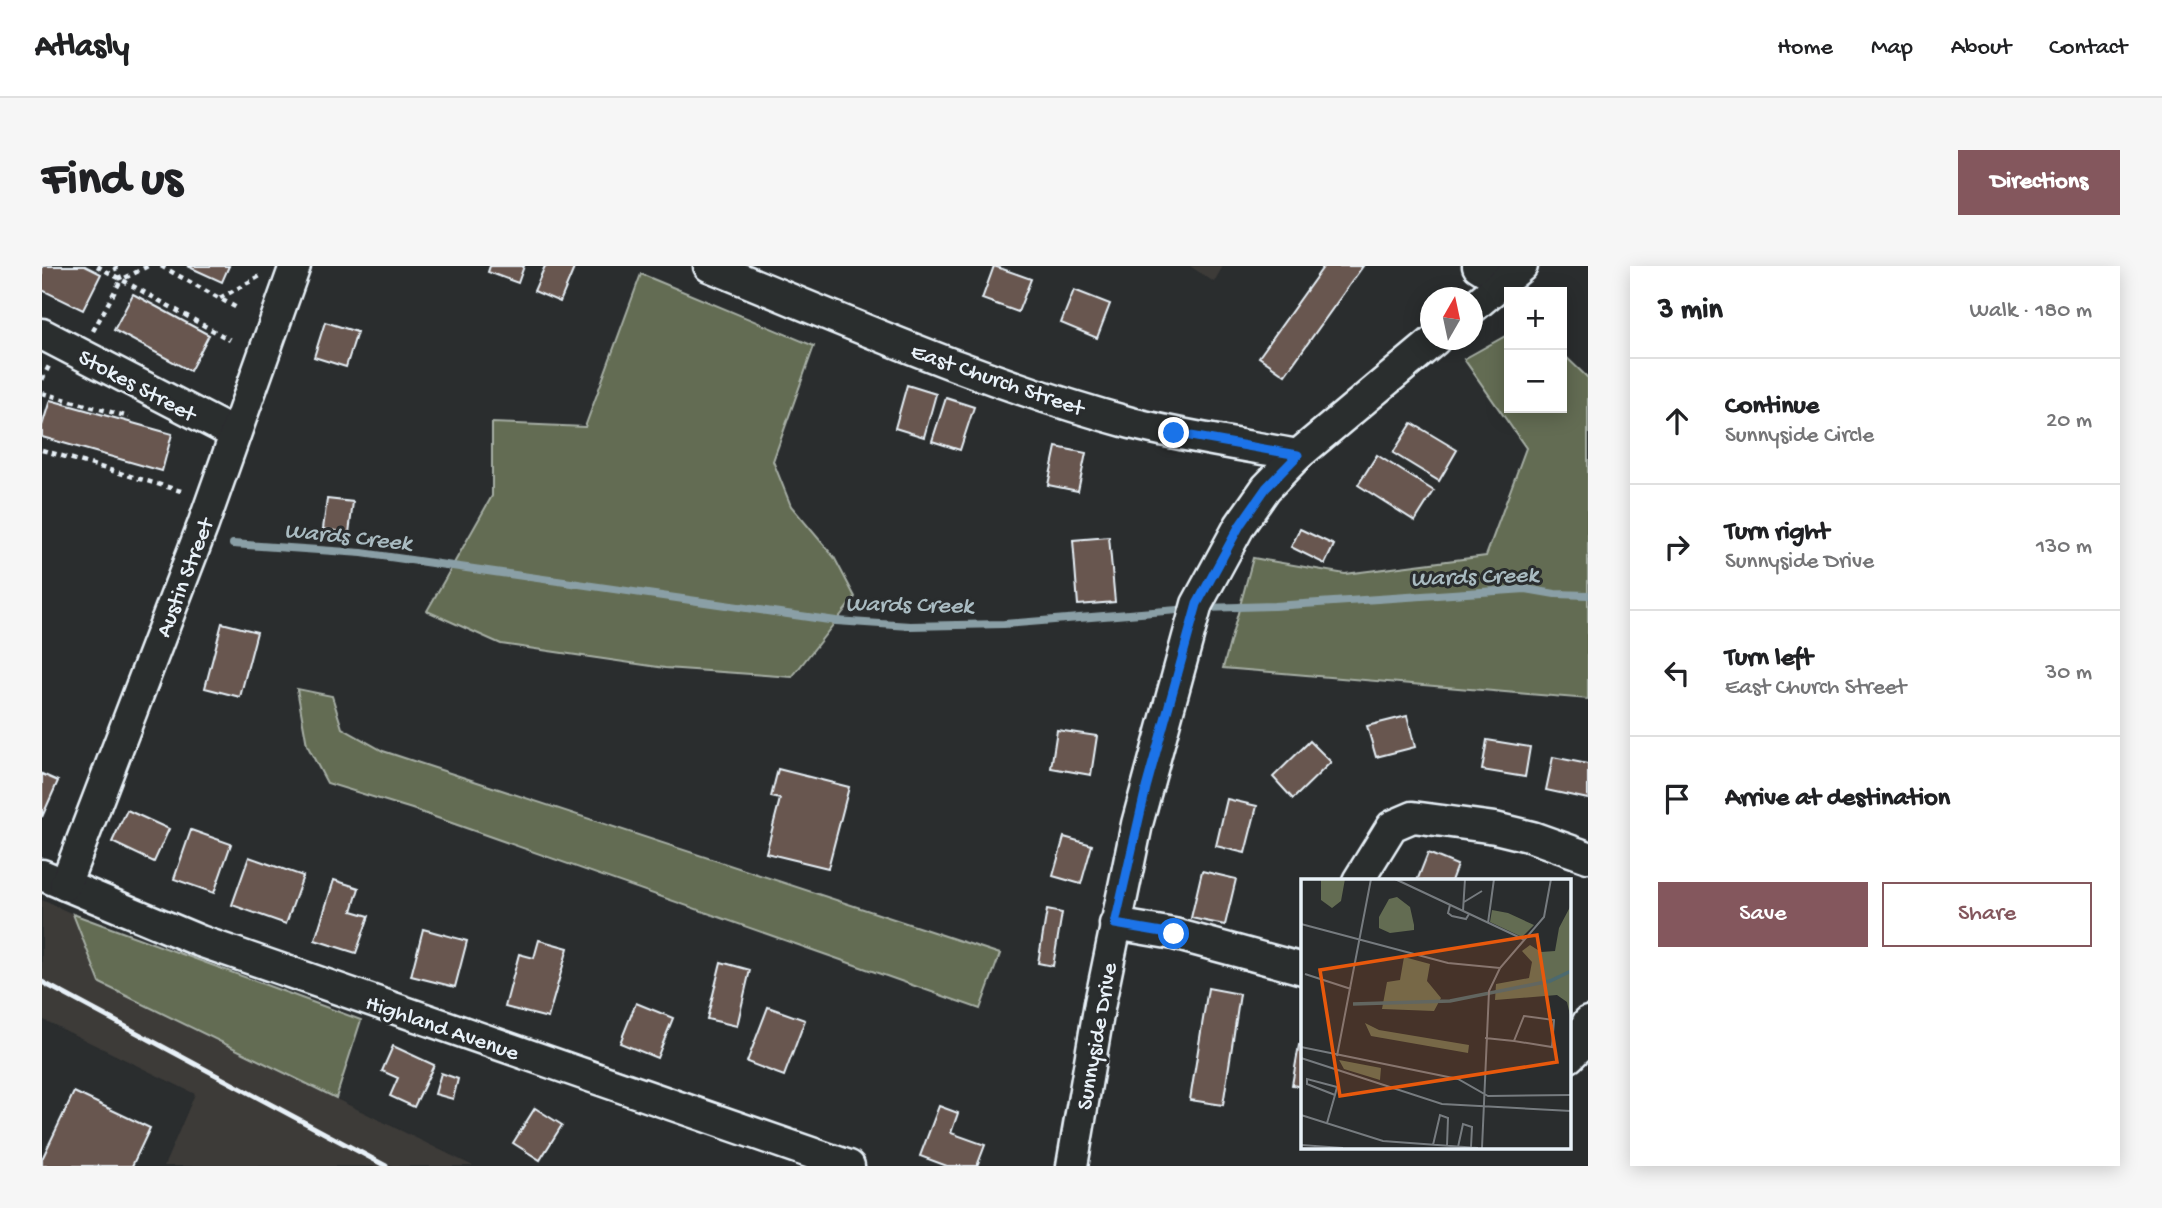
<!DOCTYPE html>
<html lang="en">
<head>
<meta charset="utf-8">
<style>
	body { margin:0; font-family:"Gochi Hand",sans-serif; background:#f6f6f6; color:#202124 }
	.controls { position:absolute; right:21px; top:21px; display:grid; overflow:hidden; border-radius:0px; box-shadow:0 4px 18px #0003 }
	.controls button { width:63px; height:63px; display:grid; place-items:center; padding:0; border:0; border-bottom:2px solid #e0e0e0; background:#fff; color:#202124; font:35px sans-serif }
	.compass { position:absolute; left:1378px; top:21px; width:63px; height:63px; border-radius:50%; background:#fff; box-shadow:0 4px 18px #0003; rotate:9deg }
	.stop { position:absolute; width:21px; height:21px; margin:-16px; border:5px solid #1a73e8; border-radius:50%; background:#fff }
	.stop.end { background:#1a73e8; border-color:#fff; box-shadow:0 2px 7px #0008 }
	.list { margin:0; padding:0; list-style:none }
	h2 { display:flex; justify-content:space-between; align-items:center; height:91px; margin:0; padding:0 28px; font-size:30px }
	h2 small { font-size:23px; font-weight:400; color:#757577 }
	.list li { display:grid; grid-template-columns:46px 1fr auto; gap:21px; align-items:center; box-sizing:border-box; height:126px; padding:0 28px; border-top:2px solid #e0e0e0 }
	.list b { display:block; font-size:26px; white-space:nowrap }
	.list p { margin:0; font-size:23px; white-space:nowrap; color:#757577 }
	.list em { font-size:23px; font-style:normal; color:#757577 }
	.actions { display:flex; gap:14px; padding:21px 28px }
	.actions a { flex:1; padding:16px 0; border:2px solid #84575d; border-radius:0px; text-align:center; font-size:24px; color:#84575d }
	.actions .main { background:#84575d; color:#fff }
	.icon { flex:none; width:38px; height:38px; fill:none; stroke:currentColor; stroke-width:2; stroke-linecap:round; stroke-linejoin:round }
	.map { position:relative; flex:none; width:1546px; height:900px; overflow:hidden; border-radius:0px }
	header { display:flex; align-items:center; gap:42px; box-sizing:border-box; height:98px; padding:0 35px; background:#fff; border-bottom:2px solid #e0e0e0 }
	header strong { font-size:33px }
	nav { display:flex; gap:38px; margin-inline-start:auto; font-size:24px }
	.intro { display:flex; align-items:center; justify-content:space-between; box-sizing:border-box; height:168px; padding:0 42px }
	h1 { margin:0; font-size:49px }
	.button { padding:18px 32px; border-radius:0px; background:#84575d; color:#fff; font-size:24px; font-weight:700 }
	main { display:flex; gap:42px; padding:0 42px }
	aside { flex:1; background:#fff; border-radius:0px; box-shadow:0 4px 18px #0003 }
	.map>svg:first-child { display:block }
	.built { fill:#3c3a38 }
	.green { fill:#636c52; stroke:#a6aea5; stroke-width:2 }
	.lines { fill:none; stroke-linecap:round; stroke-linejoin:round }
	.stream { stroke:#8a9fa6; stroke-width:8 }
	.building { fill:#67574f; stroke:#e8f1f8; stroke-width:2 }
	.minor-casing { stroke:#e8f1f8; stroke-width:35 }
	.path { stroke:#e8f1f8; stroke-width:4.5; stroke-dasharray:5 5; stroke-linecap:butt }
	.minor { stroke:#2a2d2e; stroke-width:30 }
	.rail { stroke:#e8f1f8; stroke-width:5 }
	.route { stroke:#1a73e8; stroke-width:9 }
	.labels { text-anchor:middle; stroke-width:6; stroke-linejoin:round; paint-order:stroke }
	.street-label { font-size:23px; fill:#e8f1f8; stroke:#2a2d2e }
	.water-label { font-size:24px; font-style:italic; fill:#a9bbc1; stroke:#2a2d2e }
	.inset-river { fill:none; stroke:#4b696f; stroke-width:3.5 }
	.inset-road { fill:none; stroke:#767b7f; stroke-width:2 }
	.view { fill:#e8590c; fill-opacity:0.15; stroke:#e8590c; stroke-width:3.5 }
	.inset-edge { fill:none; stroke:#e8f1f8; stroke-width:3.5 }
</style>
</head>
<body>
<header>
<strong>Atlasly</strong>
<nav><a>Home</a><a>Map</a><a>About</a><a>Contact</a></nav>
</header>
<div class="intro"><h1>Find us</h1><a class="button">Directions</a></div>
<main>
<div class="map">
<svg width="1546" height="900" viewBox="0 0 1546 900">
	<rect width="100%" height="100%" fill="#2a2d2e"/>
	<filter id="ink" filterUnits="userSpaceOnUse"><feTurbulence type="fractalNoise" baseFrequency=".0143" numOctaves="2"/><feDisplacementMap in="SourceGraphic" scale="14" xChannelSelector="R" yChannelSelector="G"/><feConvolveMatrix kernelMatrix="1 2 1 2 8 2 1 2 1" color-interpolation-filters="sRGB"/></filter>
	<g filter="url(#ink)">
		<g class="built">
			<polygon points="1148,0 1181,0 1172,16"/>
			<polygon points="0,634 31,648 58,717 431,900 122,900 153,828 0,753"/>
		</g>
		<g class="green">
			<polygon points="599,8 772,80 731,195 749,240 792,291 813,331 750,411 623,402 459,378 385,345 450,230 450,157 543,161"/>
			<polygon points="1467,68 1467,142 1520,142 1520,87 1546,112 1546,433 1181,402 1211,292 1303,308 1444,290 1484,182 1422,93"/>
			<polygon points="255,423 290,430 300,462 341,485 958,688 938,743 370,543 285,517 265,479"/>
			<polygon points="31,648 319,754 294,832 58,717"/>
		</g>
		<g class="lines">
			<g class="stream">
				<polyline points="191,278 320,287 794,355 868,360 962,358 1148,343"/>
				<polyline points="1161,342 1232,340 1484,323 1513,328 1546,329"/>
			</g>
		</g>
		<g class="building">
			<polygon points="0,0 43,0 59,8 41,44 0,24"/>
			<polygon points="145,0 187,0 180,16"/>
			<polygon points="448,0 482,0 476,17 446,6"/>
			<polygon points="503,0 533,0 518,36 492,25"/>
			<polygon points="952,0 989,13 976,46 940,33"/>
			<polygon points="1282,0 1321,0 1243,109 1217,91"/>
			<polygon points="1032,24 1068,38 1055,72 1019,57"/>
			<polygon points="91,28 167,69 148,105 72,64"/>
			<polygon points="283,56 315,66 304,101 272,91"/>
			<polygon points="865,119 894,128 882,171 853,162"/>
			<polygon points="904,132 932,141 918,184 890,175"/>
			<polygon points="8,134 130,168 120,205 0,171 0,160"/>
			<polygon points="1370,157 1415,184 1397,215 1351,187"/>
			<polygon points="1014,181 1044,187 1036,225 1006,219"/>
			<polygon points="1335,189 1392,225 1373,255 1316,219"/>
			<polygon points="285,233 311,236 307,267 281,263"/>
			<polygon points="1258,263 1292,279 1283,298 1249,281"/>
			<polygon points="1067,271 1073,336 1036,339 1031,274"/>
			<polygon points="180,357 215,366 198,431 163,422"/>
			<polygon points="1365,450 1373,481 1334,491 1325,460"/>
			<polygon points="1015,464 1055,470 1049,509 1009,502"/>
			<polygon points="1445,474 1488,481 1483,511 1440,504"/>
			<polygon points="1268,475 1289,496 1251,533 1231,511"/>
			<polygon points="1511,491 1546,498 1546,533 1504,524"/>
			<polygon points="736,503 807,521 786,602 724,587 738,533 729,531"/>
			<polygon points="0,508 16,515 0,551"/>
			<polygon points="1185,533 1215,540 1203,587 1174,580"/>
			<polygon points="85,544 127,563 112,596 70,576"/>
			<polygon points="149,564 189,578 172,627 132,613"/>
			<polygon points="1022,571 1050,579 1039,618 1011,610"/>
			<polygon points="1386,587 1415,599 1409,615 1375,615"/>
			<polygon points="207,591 261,610 244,658 190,639"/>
			<polygon points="1160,605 1194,613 1183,659 1149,652"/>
			<polygon points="292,614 317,622 310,645 327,650 314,687 273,674"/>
			<polygon points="1005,644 1020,647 1011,700 996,697"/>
			<polygon points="381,663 425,675 413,721 369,710"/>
			<polygon points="497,674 526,682 506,752 463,741 477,688 492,692"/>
			<polygon points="679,696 708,704 695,760 665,753"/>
			<polygon points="1166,722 1198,728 1181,839 1148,834"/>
			<polygon points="594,737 631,752 615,792 578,777"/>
			<polygon points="726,741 763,754 742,810 705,796"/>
			<polygon points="1257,779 1261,780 1261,821 1250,819"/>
			<polygon points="351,780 392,799 372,841 348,830 356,812 340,805"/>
			<polygon points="399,807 416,813 411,833 393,828"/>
			<polygon points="32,826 108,862 90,900 0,900 0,893"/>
			<polygon points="897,840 916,847 909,867 943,879 935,900 905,900 878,890"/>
			<polygon points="493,842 520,859 498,894 471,877"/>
		</g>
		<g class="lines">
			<defs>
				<g id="minor">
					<path d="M 667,0 C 806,56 944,118 1089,157 C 1144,171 1200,179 1256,189"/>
					<polyline points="1436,0 1461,16"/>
					<polyline points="1430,42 1480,0"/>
					<polyline points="0,68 193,168"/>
					<polyline points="0,609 158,675 807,900"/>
					<polyline points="1316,615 1350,560 1371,551 1453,562 1490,571 1546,591"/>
					<polyline points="23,619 161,259 253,0"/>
					<polyline points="1073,658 1132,668 1261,703"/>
					<polyline points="1527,791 1534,784 1546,756"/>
					<polyline points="1030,900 1058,737 1095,558 1155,338 1198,259 1224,222 1256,189 1393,74"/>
				</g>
			</defs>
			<use href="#minor" class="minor-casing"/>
			<g class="path">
				<polyline points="55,0 188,74"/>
				<polyline points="73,0 79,14 106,0"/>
				<polyline points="119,0 195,42"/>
				<polyline points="178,32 220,9"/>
				<polyline points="51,65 79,14"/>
				<polyline points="0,114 7,100"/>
				<polyline points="0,127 87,151"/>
				<polyline points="0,184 139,225"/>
			</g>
			<use href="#minor" class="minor"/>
			<polyline class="rail" points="0,716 344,900"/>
		</g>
	</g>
	<g class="lines" filter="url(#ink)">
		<polyline class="route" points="1132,167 1256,189 1224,222 1198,259 1155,338 1104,522 1073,658 1132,668"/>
	</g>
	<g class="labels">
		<g class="street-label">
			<text transform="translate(956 112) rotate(19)" y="8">East Church Street</text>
			<text transform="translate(96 118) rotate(28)" y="8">Stokes Street</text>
			<text transform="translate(141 311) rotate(-69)" y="8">Austin Street</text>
			<text transform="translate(401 760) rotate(19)" y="8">Highland Avenue</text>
			<text transform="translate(1053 770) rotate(-80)" y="8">Sunnyside Drive</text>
		</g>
		<g class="water-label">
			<text transform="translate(306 269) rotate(6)" y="8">Wards Creek</text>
			<text transform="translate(1432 309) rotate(-2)" y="8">Wards Creek</text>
			<text transform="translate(867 337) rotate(1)" y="8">Wards Creek</text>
		</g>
	</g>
	<g transform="translate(1259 613)">
		<rect width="270" height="270" fill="#2a2d2e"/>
		<path d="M 20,0 L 44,0 L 40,22 L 31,29 L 20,21 ZM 96,18 L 109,28 L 113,46 L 113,51 L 89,54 L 78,49 L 78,38 L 88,20 ZM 269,28 L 269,136 L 266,123 L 256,116 L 194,121 L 195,105 L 228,99 L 231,83 L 221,72 L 229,66 L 240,73 L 254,72 L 258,49 ZM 191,31 L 207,34 L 233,46 L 221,58 L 189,43 ZM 103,78 L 129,85 L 126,102 L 140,119 L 133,132 L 81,130 L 86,103 L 99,101 ZM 64,144 L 78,151 L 168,166 L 167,174 L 70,157 ZM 38,181 L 80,189 L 79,201 L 43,190 Z" fill="#636c52"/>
		<path class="inset-river" d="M 52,125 L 149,122 L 249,102 L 270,92"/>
		<path class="inset-road" d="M 94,0 L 224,61M 163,23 L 181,12M 149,26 L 147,34 L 151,37 L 165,40 L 168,35M 162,32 L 164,0M 187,44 L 193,0M 0,45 L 147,84 L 199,89M 4,95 L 50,110M 223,137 L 253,141 L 251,168 L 213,162 ZM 184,159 L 213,162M 0,168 L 157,200 L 187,217 L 270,216M 36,177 L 70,0M 0,179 L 141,225 L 270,232M 0,236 L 82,262 L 177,269M 26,244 L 34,216 L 36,208 L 6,200 L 6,205 L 34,216M 0,266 L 42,269M 132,266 L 139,236 L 147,239 L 146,267M 157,268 L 162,245 L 171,248 L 170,268M 181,269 L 188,112 L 199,89 L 243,38 L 250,0"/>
		<path class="view" d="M 236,56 L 256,183 L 39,217 L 19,91 Z"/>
		<rect width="270" height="270" class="inset-edge"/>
	</g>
</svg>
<div class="controls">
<button>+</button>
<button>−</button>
</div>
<svg class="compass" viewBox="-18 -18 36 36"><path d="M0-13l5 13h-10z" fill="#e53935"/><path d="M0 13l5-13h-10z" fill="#757577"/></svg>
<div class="stop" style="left:1132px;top:668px"></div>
<div class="stop end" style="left:1132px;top:167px"></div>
</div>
<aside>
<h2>3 min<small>Walk · 180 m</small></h2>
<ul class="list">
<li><svg class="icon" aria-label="ahead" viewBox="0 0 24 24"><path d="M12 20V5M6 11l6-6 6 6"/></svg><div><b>Continue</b><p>Sunnyside Circle</p></div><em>20 m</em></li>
<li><svg class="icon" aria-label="right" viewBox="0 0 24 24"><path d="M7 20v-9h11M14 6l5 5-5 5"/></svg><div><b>Turn right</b><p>Sunnyside Drive</p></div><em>130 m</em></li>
<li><svg class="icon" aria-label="left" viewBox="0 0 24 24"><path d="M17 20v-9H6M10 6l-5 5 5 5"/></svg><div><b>Turn left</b><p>East Church Street</p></div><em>30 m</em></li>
<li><svg class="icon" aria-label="arrive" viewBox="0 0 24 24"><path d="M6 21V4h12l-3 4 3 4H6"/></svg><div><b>Arrive at destination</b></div></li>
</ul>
<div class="actions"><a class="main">Save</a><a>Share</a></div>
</aside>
</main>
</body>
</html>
